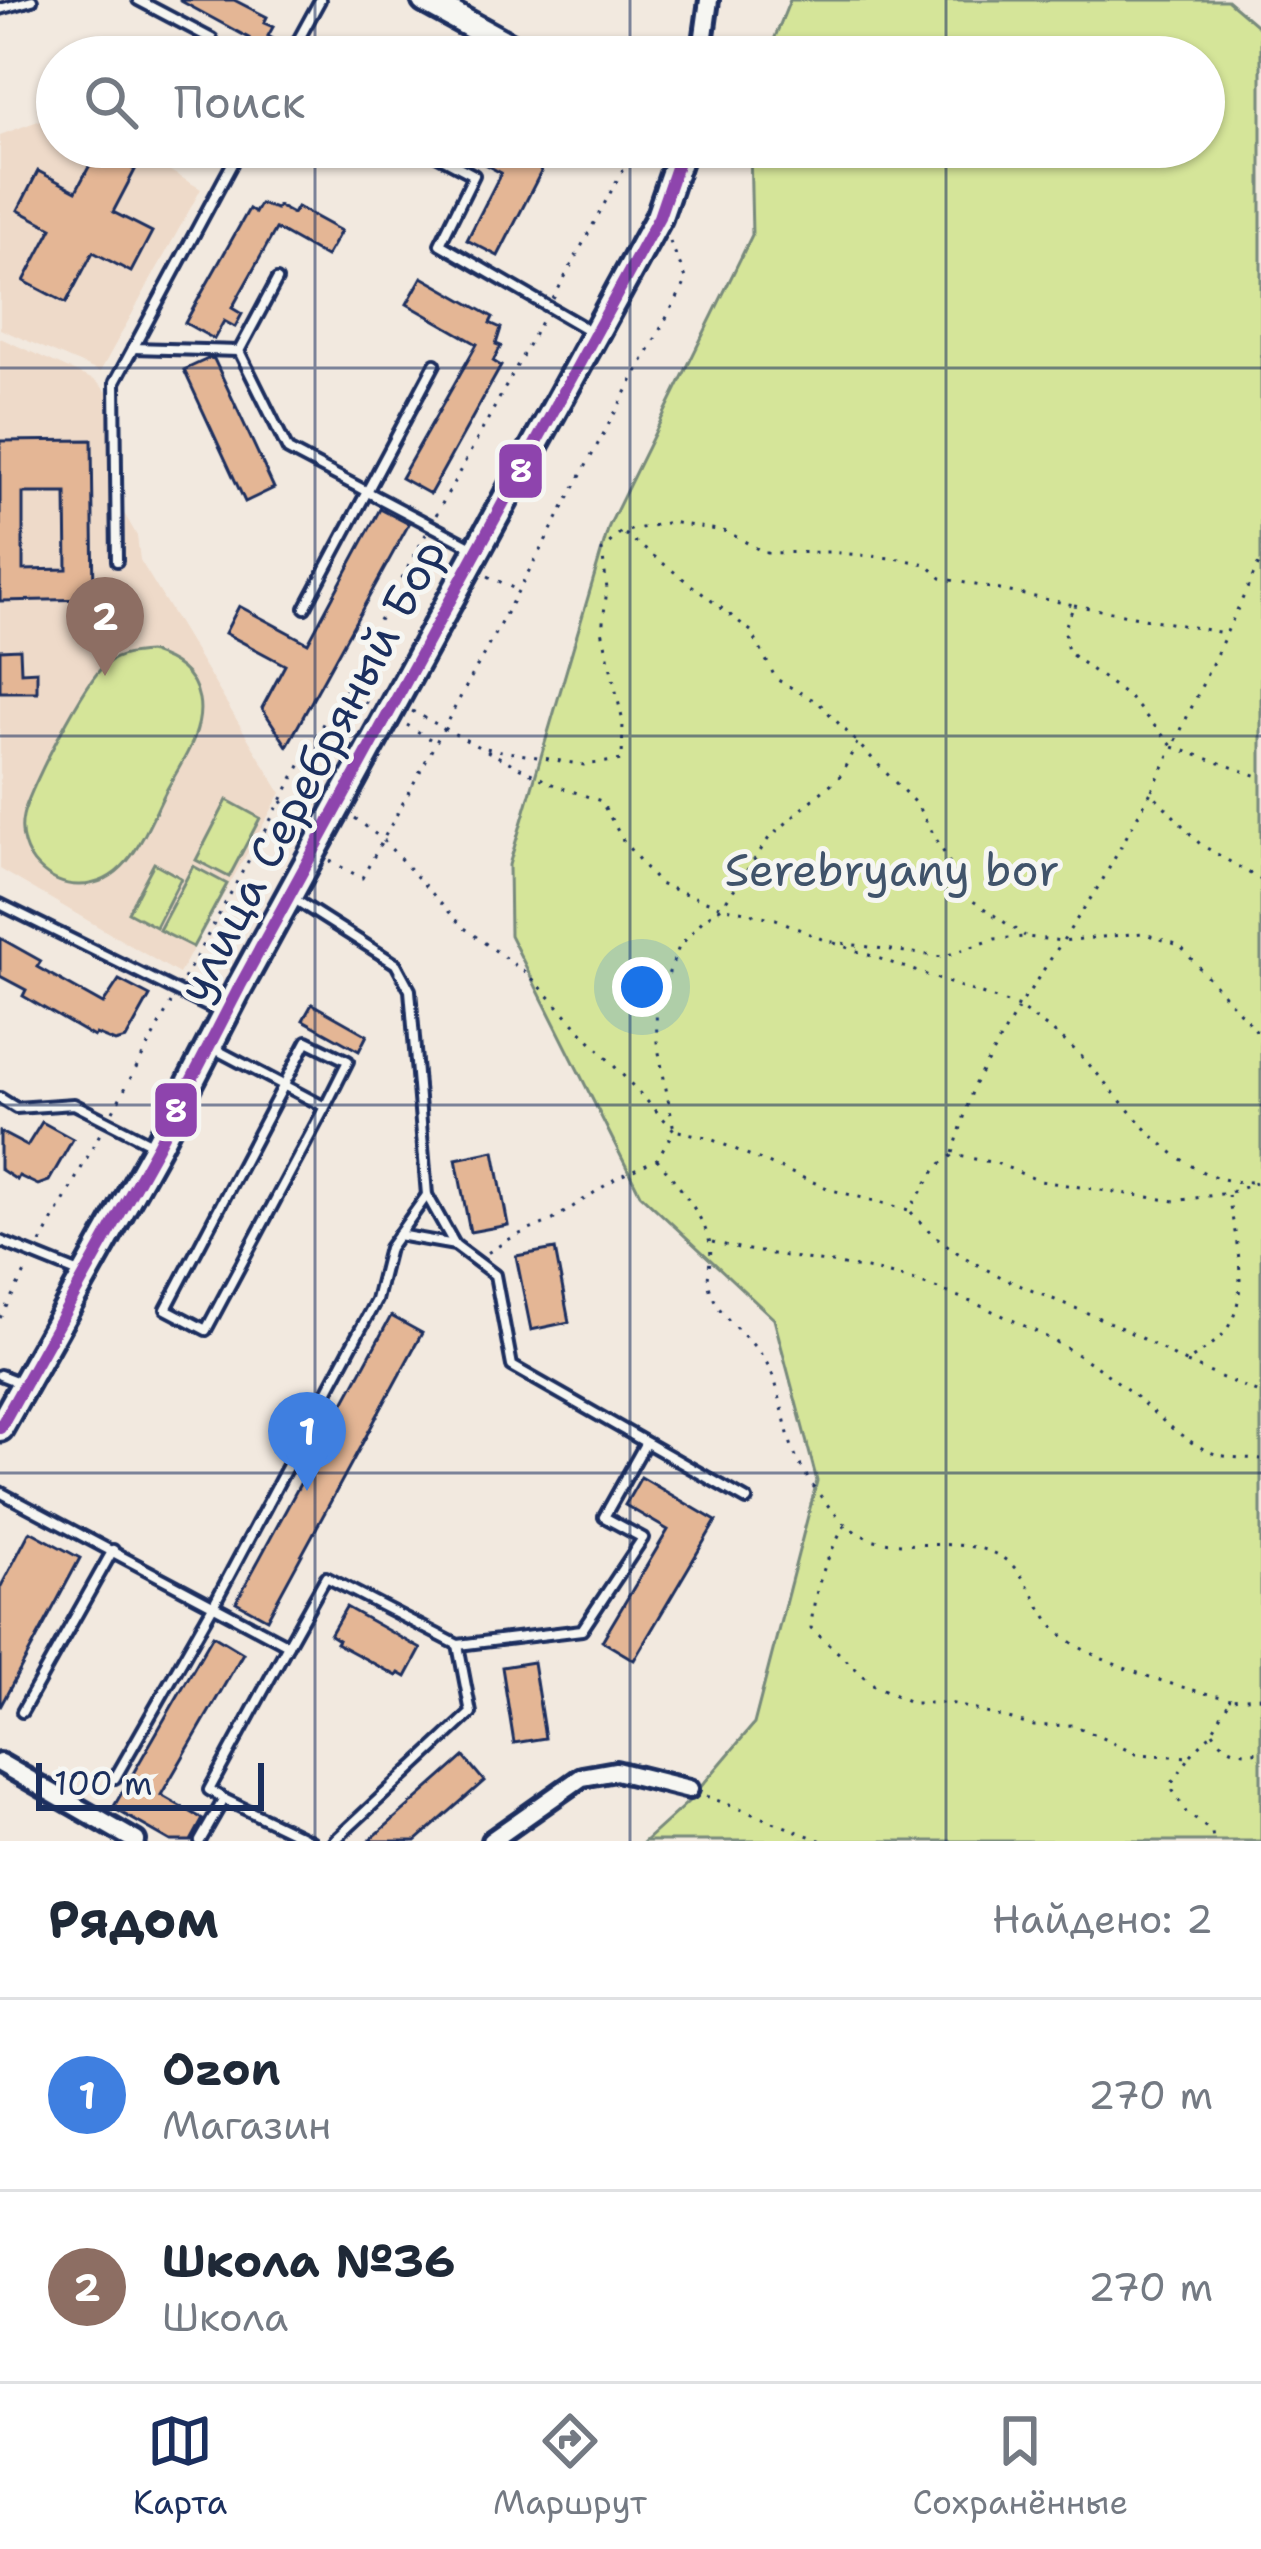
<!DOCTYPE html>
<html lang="ru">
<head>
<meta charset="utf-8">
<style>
	body { margin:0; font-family:"Shantell Sans",sans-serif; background:#f6f6f7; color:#1f2937 }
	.scale { position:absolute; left:36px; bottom:30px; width:228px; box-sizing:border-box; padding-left:12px; border:6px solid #1b2f5e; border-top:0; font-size:33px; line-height:42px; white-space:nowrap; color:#1b2f5e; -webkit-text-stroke:9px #f6f6f2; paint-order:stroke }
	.you { position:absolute; left:642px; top:987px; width:42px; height:42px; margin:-30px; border:9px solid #fff; border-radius:50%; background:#1a73e8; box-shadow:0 0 0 18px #1a73e833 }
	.badge { display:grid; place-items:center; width:78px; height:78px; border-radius:50%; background:#1b2f5e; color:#fff; font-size:39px; font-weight:700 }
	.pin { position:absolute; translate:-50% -99px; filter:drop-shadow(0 3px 6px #0008) }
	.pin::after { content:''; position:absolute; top:63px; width:42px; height:36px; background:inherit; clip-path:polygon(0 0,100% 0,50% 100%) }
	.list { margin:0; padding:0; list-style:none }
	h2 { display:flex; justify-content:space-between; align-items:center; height:156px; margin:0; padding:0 48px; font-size:51px }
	h2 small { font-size:39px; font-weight:400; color:#747a83 }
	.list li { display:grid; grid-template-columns:78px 1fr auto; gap:36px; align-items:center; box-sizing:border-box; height:192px; padding:0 48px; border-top:3px solid #e0e1e3 }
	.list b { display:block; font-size:45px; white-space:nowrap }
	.list p { margin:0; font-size:39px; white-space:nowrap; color:#747a83 }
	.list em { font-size:39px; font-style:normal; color:#747a83 }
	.icon { flex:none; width:66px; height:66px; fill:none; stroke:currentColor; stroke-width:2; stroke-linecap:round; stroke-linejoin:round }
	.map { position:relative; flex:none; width:1261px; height:1841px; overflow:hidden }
	.search { position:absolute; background:#fff; box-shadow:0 3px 9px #0004; left:36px; right:36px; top:36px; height:132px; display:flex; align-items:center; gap:30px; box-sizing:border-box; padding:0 42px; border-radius:66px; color:#747a83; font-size:45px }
	.sheet { height:540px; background:#fff }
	nav { display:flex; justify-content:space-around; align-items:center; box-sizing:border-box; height:168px; border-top:3px solid #e0e1e3; background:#fff; font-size:33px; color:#747a83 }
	nav a { display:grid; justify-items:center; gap:6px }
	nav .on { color:#1b2f5e }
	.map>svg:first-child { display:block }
	.built { fill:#eedac9 }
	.green { fill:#d5e599; stroke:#788a7c; stroke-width:3 }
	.building { fill:#e4b695; stroke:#1b2f5e; stroke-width:3; fill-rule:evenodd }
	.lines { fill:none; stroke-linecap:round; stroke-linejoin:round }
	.lane-casing { stroke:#1b2f5e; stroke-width:16 }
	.street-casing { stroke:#1b2f5e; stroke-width:26 }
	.secondary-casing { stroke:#1b2f5e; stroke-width:33 }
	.path { stroke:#1b2f5e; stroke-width:3; stroke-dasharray:3 9; stroke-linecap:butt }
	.lane { stroke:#f6f6f2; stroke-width:8 }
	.street { stroke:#f6f6f2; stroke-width:16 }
	.secondary { stroke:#f6f6f2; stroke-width:24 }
	.bus-1-casing { stroke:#f6f6f2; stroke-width:21 }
	.bus-1 { stroke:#8e44ad; stroke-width:12 }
	.grid { fill:none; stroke:#1b2f5e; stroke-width:3; stroke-opacity:0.55 }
	.labels { text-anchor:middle; stroke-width:10; stroke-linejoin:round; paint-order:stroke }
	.street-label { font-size:45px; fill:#1b2f5e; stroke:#f6f6f2 }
	.park-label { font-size:45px; fill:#40536a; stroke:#f6f6f2 }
	.line-badge { stroke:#f6f6f2; stroke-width:4.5 }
	.badge-label { font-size:33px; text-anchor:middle; font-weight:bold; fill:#fff }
</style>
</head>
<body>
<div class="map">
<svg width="1261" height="1841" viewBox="0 0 1261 1841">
	<rect width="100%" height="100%" fill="#f2e9df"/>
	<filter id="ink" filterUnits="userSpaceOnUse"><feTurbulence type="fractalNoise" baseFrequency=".00833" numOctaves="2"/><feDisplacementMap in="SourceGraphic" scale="24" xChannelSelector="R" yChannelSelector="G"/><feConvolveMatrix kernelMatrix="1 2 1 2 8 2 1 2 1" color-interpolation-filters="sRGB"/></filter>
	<g filter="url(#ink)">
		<g class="built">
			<polygon points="57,114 57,147 129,147 201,189 100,372 0,329 0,135"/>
			<polygon points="0,338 96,381 122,407 124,513 137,536 140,560 281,793 179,974 0,869"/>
		</g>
		<g class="green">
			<polygon points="790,0 1227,0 1261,29 1261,1841 645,1841 688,1802 754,1724 817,1481 774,1319 640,1194 510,935 509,865 609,526 752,235 750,147 1204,147 1204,57 767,57"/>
			<path d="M 149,652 C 173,660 194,671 199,699 C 205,731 181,763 166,791 C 146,829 129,886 78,885 C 63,885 49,878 38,867 C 25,854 19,834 23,816 C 28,791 86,679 106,664 C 118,654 134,653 149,652 Z"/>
			<polygon points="227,800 260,818 229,877 196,860"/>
			<polygon points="154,863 181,878 156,927 128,912"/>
			<polygon points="193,866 227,884 193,947 159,930"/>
		</g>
		<g class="building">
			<polygon points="179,0 234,0 267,17 264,23 273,27 268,36 277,41 268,57 239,57 249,38"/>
			<polygon points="452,147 522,147 535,154 541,172 498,256 467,240 501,173"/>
			<polygon points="98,150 135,170 113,212 152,232 131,272 93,252 66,303 24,281 52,228 18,210 38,171 76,191"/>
			<polygon points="260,204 276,209 278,206 293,214 297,207 341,231 326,257 276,229 232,308 242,314 235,327 224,321 214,339 185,323 249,209 255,213"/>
			<polygon points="422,277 493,317 490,323 501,328 496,344 501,346 493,361 501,366 430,494 401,478 477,344 407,304"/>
			<polygon points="210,358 214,359 274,488 245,502 184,370"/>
			<path d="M 92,440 L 94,599 L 0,601 L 0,441 ZM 23,493 L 66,493 L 67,569 L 23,570 Z"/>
			<polygon points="380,509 409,524 287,746 262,708 285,665 225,633 239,606 308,643"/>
			<polygon points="20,649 21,672 37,671 37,692 0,692 0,650"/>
			<polygon points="0,938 41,961 37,967 103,1004 119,980 150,996 126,1039 115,1042 96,1034 94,1037 23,996 26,990 0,976"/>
			<polygon points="312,1004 367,1035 359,1051 303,1020"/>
			<polygon points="42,1122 73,1139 49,1181 38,1185 19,1176 17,1180 0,1169 0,1132 27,1146"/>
			<polygon points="494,1151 508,1225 470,1232 456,1159"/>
			<polygon points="555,1249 569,1322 531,1330 516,1256"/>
			<polygon points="391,1316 422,1333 267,1619 236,1602"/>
			<polygon points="641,1477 716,1521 634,1660 602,1641 668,1530 625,1505"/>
			<polygon points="30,1531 80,1558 0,1707 0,1588"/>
			<polygon points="346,1607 421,1649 406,1677 399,1673 397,1676 336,1643 338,1640 330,1635"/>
			<polygon points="213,1635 243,1653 161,1795 203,1819 191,1841 171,1841 113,1808"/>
			<polygon points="533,1662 545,1738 514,1743 502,1667"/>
			<polygon points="464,1757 484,1781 416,1841 369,1841"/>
		</g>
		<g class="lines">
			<defs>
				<g id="lane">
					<polyline points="138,0 212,39 203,57"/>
					<polyline points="0,9 32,0"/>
					<polyline points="289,57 320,0"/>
					<polyline points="421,147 474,175 440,244 590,331"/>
					<polyline points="133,348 239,351 288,450 472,547"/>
					<polyline points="239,351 277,280"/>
					<polyline points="117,561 115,382 241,147"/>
					<polyline points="305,608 435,364"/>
					<polyline points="291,897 396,964 410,990 427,1195 455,1245"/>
					<polyline points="0,904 219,1012"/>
					<polyline points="211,1047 325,1107 206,1330 166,1309 307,1041 348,1061 325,1107"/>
					<polyline points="0,1098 16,1108 74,1104 154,1145"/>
					<polyline points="398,1235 455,1245 495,1275 512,1366 747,1500"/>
					<polyline points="0,1241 82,1274"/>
					<polyline points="0,1375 21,1383"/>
					<polyline points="0,1492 288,1645 209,1790 224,1799 200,1841"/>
					<polyline points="288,1645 326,1577 458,1645 582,1630 643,1538 604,1517 645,1444"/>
					<polyline points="22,1712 113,1550"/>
					<polyline points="115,1778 213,1606 376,1300 389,1248 427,1195"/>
					<polyline points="224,1799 311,1841"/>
					<polyline points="334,1841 471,1713 458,1645"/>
				</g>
				<g id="street">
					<polyline points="701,57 709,0"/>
					<polyline points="0,1763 136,1841"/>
					<polyline points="491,1841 582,1777 616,1771 689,1789"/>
				</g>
				<g id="secondary">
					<polyline points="425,0 529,57"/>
					<polyline points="0,1428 157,1147 240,986 659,217 683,147"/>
				</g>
			</defs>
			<use href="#lane" class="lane-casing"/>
			<use href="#street" class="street-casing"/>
			<use href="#secondary" class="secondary-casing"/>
			<g class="path">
				<polyline points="553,299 635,147"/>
				<polyline points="436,515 543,318"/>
				<polyline points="625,534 751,631 776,679 819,703 917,805 970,899 1025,936"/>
				<polyline points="488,576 517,590"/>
				<polyline points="1074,605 1224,633"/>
				<polyline points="344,689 372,706"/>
				<polyline points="412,711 479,747 584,765 622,760 623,722 602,630 607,589 602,550 621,532 671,522 728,532 765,553 830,552 901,559 926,564 941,578 1074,605 1064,630 1068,652 1131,699 1173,747 1261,559"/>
				<polyline points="407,725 435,742"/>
				<polyline points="857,743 841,775 769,838 722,907 705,918 679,947 656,1005 657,1042 674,1130 706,1137 832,1190 909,1210 938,1166 953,1155 996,1163 1040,1181 1175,1201 1228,1193 1256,1183"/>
				<polyline points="487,751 554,785 601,801 624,842 659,884 722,907 776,919 826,941 942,957 995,939 1027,937 1062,941 1142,933 1179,945 1261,1036"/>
				<polyline points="1152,790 1173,747 1261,777"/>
				<polyline points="282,801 302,834"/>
				<polyline points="355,818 383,840 463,927 530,976 674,1130 657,1159 618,1177 553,1220 513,1237 484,1255"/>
				<polyline points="330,861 362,878 379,847 687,280 670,242"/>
				<polyline points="834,943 1019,1007 1102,881 1151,792 1200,844 1261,880"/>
				<polyline points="184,979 426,534"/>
				<polyline points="113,1111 171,1003"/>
				<path d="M 953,1153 L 974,1085 L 1019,1007 C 1038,1022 1061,1036 1078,1053 C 1128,1103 1179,1192 1261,1181"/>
				<path d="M 657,1159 C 674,1179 706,1219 710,1244 C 713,1258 705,1275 710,1289 C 721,1322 748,1334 765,1360 C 781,1386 782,1418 792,1447 C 801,1472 824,1503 843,1522 C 887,1565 961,1526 1007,1561 C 1031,1579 1039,1615 1061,1634 C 1094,1664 1187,1690 1231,1699"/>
				<path d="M 911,1212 C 961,1270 1035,1290 1104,1320 C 1132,1332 1159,1348 1187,1363 C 1198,1354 1215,1344 1224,1333 C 1253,1296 1235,1237 1228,1195"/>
				<path d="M 712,1242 C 787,1261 866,1261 938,1289 C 997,1311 1060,1340 1111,1377 C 1145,1401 1175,1439 1215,1454 C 1228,1458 1247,1458 1261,1459"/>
				<polyline points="41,1243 102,1130"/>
				<polyline points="0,1318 28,1267"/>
				<polyline points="1187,1363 1261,1394"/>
				<path d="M 845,1525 C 826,1559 814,1588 811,1628 L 874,1685 L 912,1703 L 950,1703 L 1034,1726 L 1074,1725 L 1136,1754 L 1190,1757 L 1170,1786 L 1186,1812 L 1212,1832 L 1213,1841"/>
				<path d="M 1213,1732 C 1225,1751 1240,1754 1261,1751"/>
				<polyline points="1191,1755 1210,1735 1231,1699 1261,1697"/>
				<polyline points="706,1796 822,1841"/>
			</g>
			<use href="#lane" class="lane"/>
			<use href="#street" class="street"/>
			<use href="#secondary" class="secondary"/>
			<defs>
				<polyline id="bus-1" points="0,1428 157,1147 240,986 659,217 683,147"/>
			</defs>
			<use href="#bus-1" class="bus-1-casing"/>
			<use href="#bus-1" class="bus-1"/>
		</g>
	</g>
	<path class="grid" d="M 315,0 L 315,57M 630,0 L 630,57M 946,0 L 946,57M 315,147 L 315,1841M 630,147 L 630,1841M 946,147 L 946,1841M 0,368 L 1261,368M 0,736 L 1261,736M 0,1105 L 1261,1105M 0,1473 L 1261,1473"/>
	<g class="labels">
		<g class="street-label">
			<text transform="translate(311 770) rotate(-62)" y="16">улица Серебряный Бор</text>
		</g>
		<g class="park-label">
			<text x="892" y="886">Serebryany bor</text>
		</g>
	</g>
	<g class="line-badge">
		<rect x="497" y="442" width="47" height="58" rx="12" fill="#8e44ad"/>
		<rect x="153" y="1081" width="46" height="58" rx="12" fill="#8e44ad"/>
	</g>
	<g class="badge-label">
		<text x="521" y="482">8</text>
		<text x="176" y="1122">8</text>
	</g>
</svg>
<div class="scale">100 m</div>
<div class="you"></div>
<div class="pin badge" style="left:307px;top:1491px;background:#3f7fe0">1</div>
<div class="pin badge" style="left:105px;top:676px;background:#8d6e63">2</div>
<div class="search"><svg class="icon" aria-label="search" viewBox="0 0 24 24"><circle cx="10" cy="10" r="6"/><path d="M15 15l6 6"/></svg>Поиск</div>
</div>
<section class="sheet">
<h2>Рядом<small>Найдено: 2</small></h2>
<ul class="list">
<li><span class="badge" style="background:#3f7fe0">1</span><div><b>Ozon</b><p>Магазин</p></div><em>270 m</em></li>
<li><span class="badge" style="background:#8d6e63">2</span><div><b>Школа №36</b><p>Школа</p></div><em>270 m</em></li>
</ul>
</section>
<nav>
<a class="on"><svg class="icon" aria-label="map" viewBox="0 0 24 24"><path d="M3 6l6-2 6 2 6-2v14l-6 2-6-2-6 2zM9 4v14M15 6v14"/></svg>Карта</a>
<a><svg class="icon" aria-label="directions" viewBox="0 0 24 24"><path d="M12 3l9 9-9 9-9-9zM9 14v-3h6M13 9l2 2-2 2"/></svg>Маршрут</a>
<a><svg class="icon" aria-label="saved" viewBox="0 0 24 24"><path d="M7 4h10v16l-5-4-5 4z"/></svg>Сохранённые</a>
</nav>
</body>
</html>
